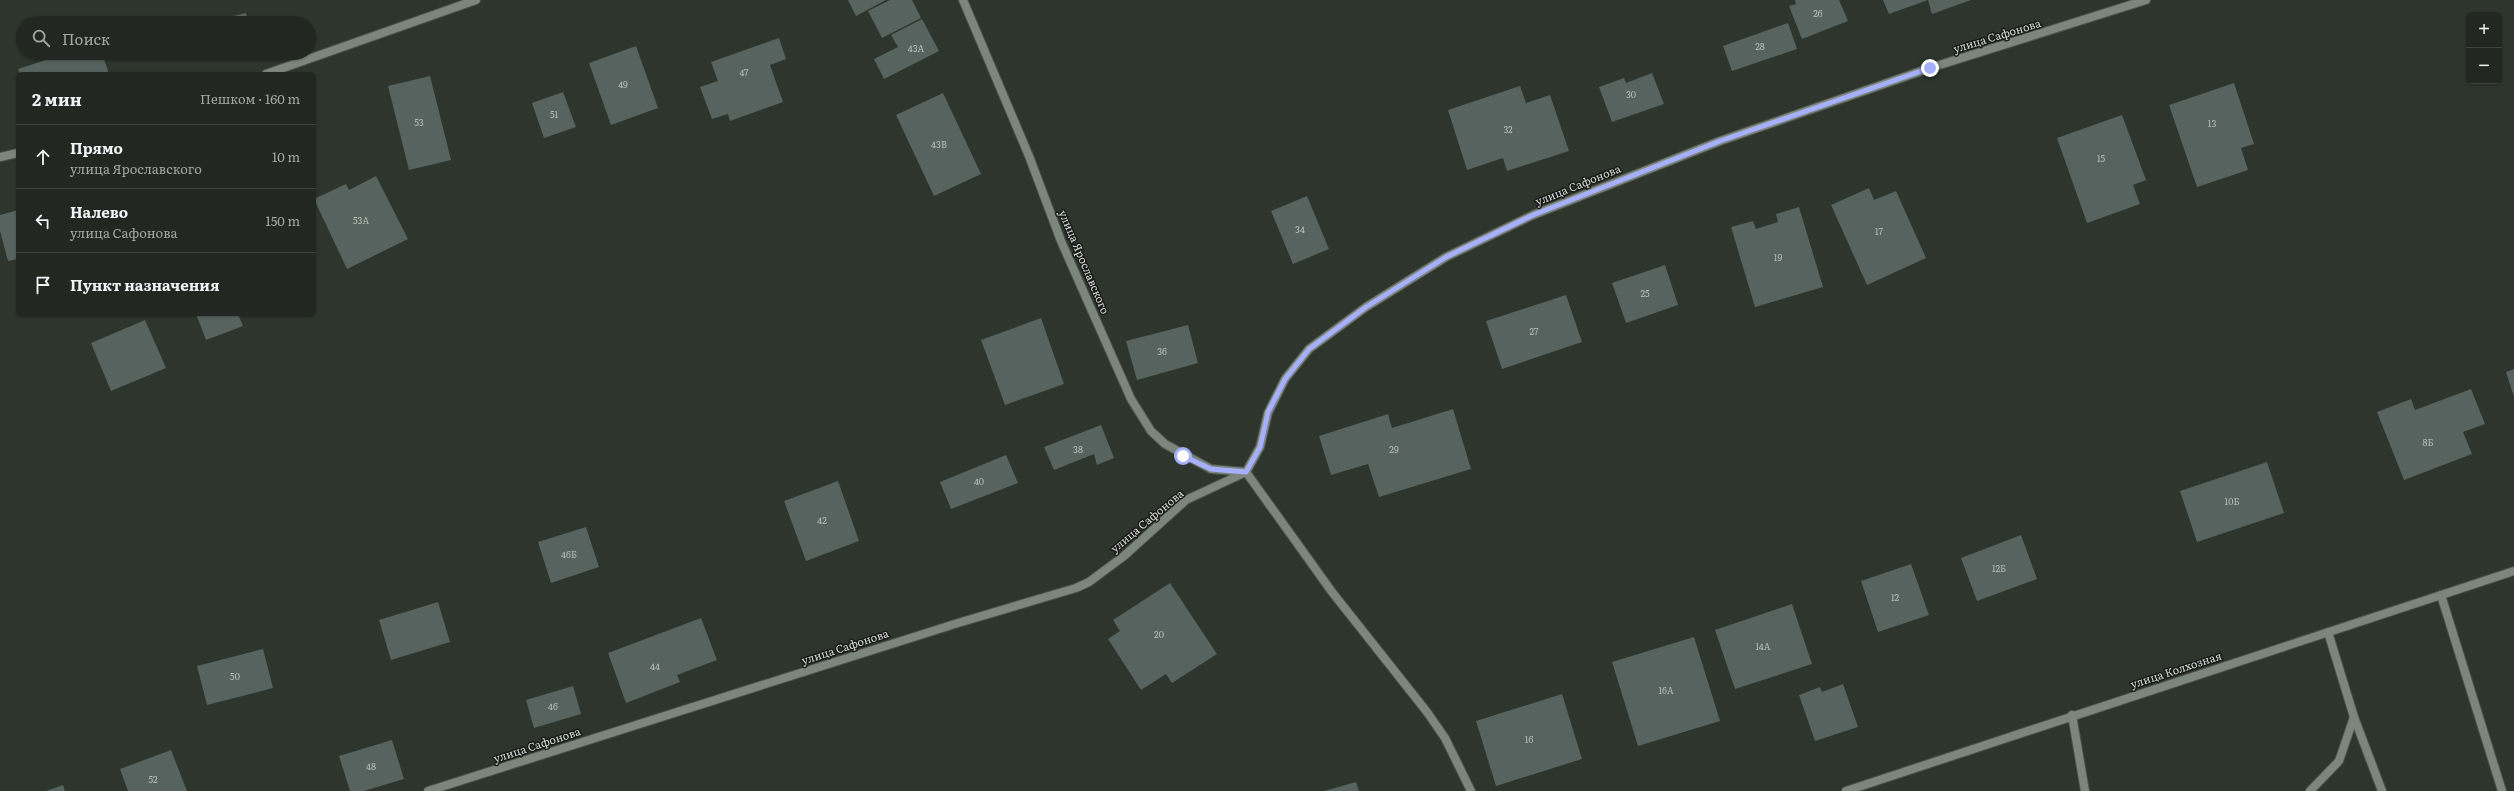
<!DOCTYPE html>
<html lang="ru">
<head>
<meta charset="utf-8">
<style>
	body { margin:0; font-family:Literata,serif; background:#2e342e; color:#f1f3f6 }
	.controls { position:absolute; right:12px; top:12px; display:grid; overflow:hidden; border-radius:6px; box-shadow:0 1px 3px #0004 }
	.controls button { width:36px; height:36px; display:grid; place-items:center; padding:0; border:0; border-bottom:1px solid #3f443f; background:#222821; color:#f1f3f6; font:20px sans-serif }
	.stop { position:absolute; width:12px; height:12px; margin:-9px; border:3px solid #a7b0fc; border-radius:50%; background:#fff }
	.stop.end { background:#a7b0fc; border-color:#fff; box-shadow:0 1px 4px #0008 }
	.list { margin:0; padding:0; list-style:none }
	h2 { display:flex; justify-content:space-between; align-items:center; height:52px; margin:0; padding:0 16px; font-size:17px }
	h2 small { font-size:13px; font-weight:400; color:#a2a6a5 }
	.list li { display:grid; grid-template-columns:26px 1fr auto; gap:12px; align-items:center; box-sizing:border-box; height:64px; padding:0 16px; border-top:1px solid #3f443f }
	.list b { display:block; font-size:15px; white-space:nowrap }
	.list p { margin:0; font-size:13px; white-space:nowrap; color:#a2a6a5 }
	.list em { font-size:13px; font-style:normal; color:#a2a6a5 }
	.icon { flex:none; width:22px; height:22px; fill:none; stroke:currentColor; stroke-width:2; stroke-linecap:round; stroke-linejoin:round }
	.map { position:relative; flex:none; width:2514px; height:791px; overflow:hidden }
	.search { position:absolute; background:#222821; box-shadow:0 1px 3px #0004; left:16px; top:16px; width:300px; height:44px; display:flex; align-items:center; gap:10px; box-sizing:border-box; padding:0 14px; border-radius:22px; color:#a2a6a5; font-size:15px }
	.panel { position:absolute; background:#222821; box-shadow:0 1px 3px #0004; left:16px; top:72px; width:300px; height:244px; border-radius:6px }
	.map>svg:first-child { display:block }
	.building { fill:#56635e }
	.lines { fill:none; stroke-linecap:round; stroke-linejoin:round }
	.service-casing { stroke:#4b524b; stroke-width:10 }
	.minor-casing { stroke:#4b524b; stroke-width:10 }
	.service { stroke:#7d867c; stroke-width:8 }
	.minor { stroke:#7d867c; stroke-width:8 }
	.route { stroke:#a7b0fc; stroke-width:5 }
	.labels { text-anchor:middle; stroke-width:3; stroke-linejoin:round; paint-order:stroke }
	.number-label { font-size:9px; fill:#b7beb9 }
	.street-label { font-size:11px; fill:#d7dcd7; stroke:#181b17 }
</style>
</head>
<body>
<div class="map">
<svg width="2514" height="791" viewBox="0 0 2514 791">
	<rect width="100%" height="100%" fill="#2d352c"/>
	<g class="building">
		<polygon points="848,0 886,0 856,16"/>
		<polygon points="890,0 912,0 921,18 882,38 868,11"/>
		<polygon points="1795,0 1839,0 1848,21 1802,39 1789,6 1796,4"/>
		<polygon points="1883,0 1971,0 1932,14 1928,0 1889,14"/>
		<polygon points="246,13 248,23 208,23 208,22"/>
		<polygon points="91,17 93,23 72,23"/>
		<polygon points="922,19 939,51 884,79 874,59 898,47 891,35"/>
		<polygon points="1788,23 1797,49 1732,71 1723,46"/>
		<polygon points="779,38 786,59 770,65 783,102 730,121 728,114 712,119 700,87 718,81 711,62"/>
		<polygon points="636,46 658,108 611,125 589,63"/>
		<polygon points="54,53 102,53 109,74 20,74 18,69 55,57"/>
		<polygon points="1652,73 1664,104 1612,122 1599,87 1624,78 1626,83"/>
		<polygon points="430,76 451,160 409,170 388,86"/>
		<polygon points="2234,83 2254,144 2241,148 2248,170 2197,187 2169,105"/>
		<polygon points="1520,86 1526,103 1550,95 1569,151 1507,171 1503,158 1467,170 1448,110"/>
		<polygon points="563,92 576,127 544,138 532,103"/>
		<polygon points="943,93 981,174 934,196 896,115"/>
		<polygon points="2122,115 2146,180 2133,185 2140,204 2087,223 2057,138"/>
		<polygon points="376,176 408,239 347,269 314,199 346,184 349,190"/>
		<polygon points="1869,188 1874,200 1896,191 1926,258 1867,285 1831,205"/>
		<polygon points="1307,196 1329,249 1293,264 1271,211"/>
		<polygon points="1799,207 1823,287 1755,307 1731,227 1753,221 1756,229 1778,222 1776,214"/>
		<polygon points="18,210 18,259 8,261 0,231 0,215"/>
		<polygon points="1665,265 1678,305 1626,323 1612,283"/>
		<polygon points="1566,295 1582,342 1502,369 1486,321"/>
		<polygon points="196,314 238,314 243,326 206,340"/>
		<polygon points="1041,318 1064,384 1005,405 981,340"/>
		<polygon points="145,320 166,368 111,391 91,343"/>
		<polygon points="1188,325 1198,363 1137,380 1126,341"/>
		<polygon points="2514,369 2514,397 2506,372"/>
		<polygon points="2471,389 2485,424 2463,432 2472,454 2404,480 2377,412 2411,399 2415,410"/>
		<polygon points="1453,409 1471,469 1379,497 1368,464 1331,475 1319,436 1388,414 1392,428"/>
		<polygon points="1101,425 1114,458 1097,465 1094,454 1054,470 1044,447"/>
		<polygon points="1006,455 1018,483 951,509 940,482"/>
		<polygon points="2267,462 2284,513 2197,542 2180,491"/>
		<polygon points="838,481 859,541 806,561 784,501"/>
		<polygon points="586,527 599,567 551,583 538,542"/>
		<polygon points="2021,535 2037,579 1977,601 1961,558"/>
		<polygon points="1911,564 1929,615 1878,632 1861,581"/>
		<polygon points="1170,583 1217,654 1172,683 1166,674 1141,690 1108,639 1120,631 1113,620"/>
		<polygon points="438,602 450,642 391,660 379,620"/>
		<polygon points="1792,604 1812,664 1735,689 1715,630"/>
		<polygon points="701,618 717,660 677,675 680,682 626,703 608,653"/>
		<polygon points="1694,637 1720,721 1638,746 1612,662"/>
		<polygon points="263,649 273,688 207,705 197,666"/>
		<polygon points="1843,684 1858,727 1815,741 1799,695 1820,687 1822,692"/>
		<polygon points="573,686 581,714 534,728 526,700"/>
		<polygon points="1562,694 1582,759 1496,786 1476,721"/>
		<polygon points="392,740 404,779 364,791 350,791 339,756"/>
		<polygon points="171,750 187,791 128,791 120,769"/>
		<polygon points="1356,782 1359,791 1324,791"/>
		<polygon points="63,785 65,791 46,791"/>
	</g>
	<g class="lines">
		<defs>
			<g id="service">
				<polyline points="2441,595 2502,791"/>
				<polyline points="2354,717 2382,791"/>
				<polyline points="2310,791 2339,761 2354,717 2328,632"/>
			</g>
			<g id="minor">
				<polyline points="963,0 1029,156 1061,241 1131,399 1151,431 1165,444 1211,469 1246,472 1332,592 1427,712 1445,738 1471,791"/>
				<polyline points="266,74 476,0"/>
				<polyline points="0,157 18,153"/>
				<polyline points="2072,715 2085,791"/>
				<polyline points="428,791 958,623 1076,588 1089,582 1124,556 1186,500 1246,472 1260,447 1268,413 1285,379 1309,349 1366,307 1446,257 1533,215 1720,141 1930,68 2146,0"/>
				<polyline points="1846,791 2514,571"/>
			</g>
		</defs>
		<use href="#service" class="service-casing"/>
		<use href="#minor" class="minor-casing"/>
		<use href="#service" class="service"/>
		<use href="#minor" class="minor"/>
	</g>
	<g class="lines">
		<polyline class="route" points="1183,456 1211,469 1246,472 1260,447 1268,412 1285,379 1309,349 1366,307 1446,257 1533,215 1720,141 1930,68"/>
	</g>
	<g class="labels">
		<g class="number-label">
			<text x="1818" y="17">26</text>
			<text x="1760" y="50">28</text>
			<text x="916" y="52">43А</text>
			<text x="744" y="76">47</text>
			<text x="623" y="88">49</text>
			<text x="1631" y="98">30</text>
			<text x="554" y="118">51</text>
			<text x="419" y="126">53</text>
			<text x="2212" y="127">13</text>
			<text x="1508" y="133">32</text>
			<text x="939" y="148">43В</text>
			<text x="2101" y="162">15</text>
			<text x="361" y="224">53А</text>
			<text x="1300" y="233">34</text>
			<text x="1879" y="235">17</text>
			<text x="1778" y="261">19</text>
			<text x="1645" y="297">25</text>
			<text x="1534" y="335">27</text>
			<text x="1162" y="355">36</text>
			<text x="2428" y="446">8Б</text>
			<text x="1078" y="453">38</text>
			<text x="1394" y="453">29</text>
			<text x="979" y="485">40</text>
			<text x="2232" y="505">10Б</text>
			<text x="822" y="524">42</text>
			<text x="569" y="558">46Б</text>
			<text x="1999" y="572">12Б</text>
			<text x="1895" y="601">12</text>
			<text x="1159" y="638">20</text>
			<text x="1763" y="650">14А</text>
			<text x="655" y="670">44</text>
			<text x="235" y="680">50</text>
			<text x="1666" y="694">16А</text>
			<text x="553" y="710">46</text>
			<text x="1529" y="743">16</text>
			<text x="371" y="770">48</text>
			<text x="153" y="783">52</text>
		</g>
		<g class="street-label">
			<text transform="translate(1997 36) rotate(-17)" y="4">улица Сафонова</text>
			<text transform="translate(1578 185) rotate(-22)" y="4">улица Сафонова</text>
			<text transform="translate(1084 262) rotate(67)" y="4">улица Ярославского</text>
			<text transform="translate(1147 521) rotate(-40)" y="4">улица Сафонова</text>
			<text transform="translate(845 647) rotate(-18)" y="4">улица Сафонова</text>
			<text transform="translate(2176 670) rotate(-18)" y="4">улица Колхозная</text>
			<text transform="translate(537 745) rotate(-18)" y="4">улица Сафонова</text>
		</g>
	</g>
</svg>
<div class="controls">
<button>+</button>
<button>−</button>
</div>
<div class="stop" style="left:1183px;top:456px"></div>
<div class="stop end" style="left:1930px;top:68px"></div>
<div class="search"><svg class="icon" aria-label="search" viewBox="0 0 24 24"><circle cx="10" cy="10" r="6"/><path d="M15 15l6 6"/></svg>Поиск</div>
<section class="panel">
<h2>2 мин<small>Пешком · 160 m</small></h2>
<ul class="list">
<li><svg class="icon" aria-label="ahead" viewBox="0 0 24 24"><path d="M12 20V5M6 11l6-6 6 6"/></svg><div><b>Прямо</b><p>улица Ярославского</p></div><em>10 m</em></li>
<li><svg class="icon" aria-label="left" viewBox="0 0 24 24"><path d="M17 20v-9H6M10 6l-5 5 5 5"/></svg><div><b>Налево</b><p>улица Сафонова</p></div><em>150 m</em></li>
<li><svg class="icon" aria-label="arrive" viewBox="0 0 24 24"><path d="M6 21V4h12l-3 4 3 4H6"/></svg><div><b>Пункт назначения</b></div></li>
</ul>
</section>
</div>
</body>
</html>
